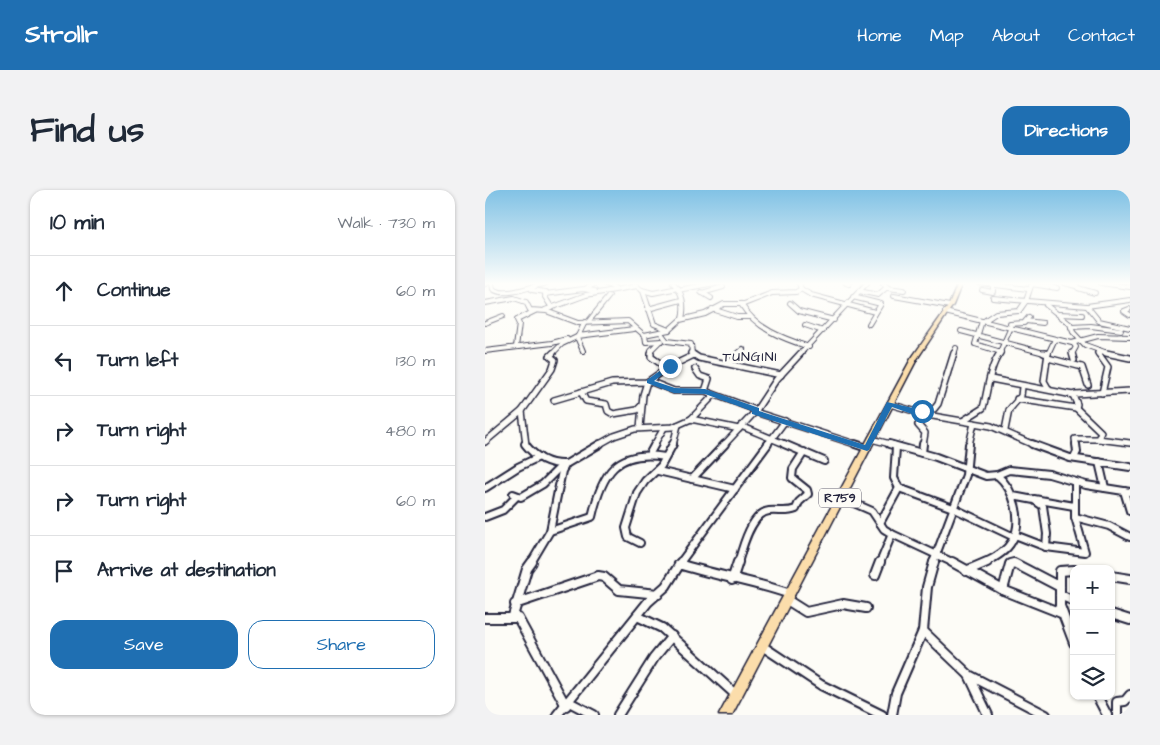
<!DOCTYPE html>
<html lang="en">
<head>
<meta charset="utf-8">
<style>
	body { margin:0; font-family:"Architects Daughter",sans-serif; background:#f2f2f3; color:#1f2937 }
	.controls { position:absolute; right:15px; bottom:15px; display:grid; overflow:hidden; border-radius:10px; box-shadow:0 1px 4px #0004 }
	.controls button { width:45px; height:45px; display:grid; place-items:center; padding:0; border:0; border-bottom:1px solid #e0e1e3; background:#fff; color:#1f2937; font:25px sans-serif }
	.stop { position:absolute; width:15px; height:15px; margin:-11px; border:4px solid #1f6fb2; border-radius:50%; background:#fff }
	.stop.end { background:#1f6fb2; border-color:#fff; box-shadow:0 1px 5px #0008 }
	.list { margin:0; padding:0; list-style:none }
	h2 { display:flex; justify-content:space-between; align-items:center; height:65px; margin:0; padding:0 20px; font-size:21px }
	h2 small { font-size:16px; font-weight:400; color:#747a83 }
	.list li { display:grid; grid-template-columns:32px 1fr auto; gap:15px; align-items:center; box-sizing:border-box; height:70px; padding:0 20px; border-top:1px solid #e0e1e3 }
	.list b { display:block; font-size:19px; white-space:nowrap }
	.list em { font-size:16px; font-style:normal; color:#747a83 }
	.actions { display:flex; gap:10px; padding:15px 20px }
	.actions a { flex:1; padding:11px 0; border:1px solid #1f6fb2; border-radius:15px; text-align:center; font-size:18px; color:#1f6fb2 }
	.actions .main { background:#1f6fb2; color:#fff }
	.icon { flex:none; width:28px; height:28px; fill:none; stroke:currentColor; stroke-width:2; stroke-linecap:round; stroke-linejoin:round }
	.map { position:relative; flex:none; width:645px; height:525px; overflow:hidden; border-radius:15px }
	header { display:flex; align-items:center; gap:30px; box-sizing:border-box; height:70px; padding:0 25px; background:#1f6fb2; color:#fff }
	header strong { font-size:24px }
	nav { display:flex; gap:28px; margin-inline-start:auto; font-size:18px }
	.intro { display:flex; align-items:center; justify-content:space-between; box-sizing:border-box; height:120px; padding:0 30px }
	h1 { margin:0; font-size:35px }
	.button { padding:12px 22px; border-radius:15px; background:#1f6fb2; color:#fff; font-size:18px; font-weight:700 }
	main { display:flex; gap:30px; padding:0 30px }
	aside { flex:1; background:#fff; border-radius:15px; box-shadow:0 1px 4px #0004 }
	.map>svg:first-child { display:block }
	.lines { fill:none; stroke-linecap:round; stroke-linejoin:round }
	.minor-far3-casing { stroke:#22223b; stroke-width:6 }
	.minor-far2-casing { stroke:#22223b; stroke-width:8 }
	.minor-far1-casing { stroke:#22223b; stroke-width:10 }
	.minor-casing { stroke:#22223b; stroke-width:12 }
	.major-casing { stroke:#22223b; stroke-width:3 }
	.minor-far3 { stroke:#fdfcf7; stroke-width:4 }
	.minor-far2 { stroke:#fdfcf7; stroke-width:5 }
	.minor-far1 { stroke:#fdfcf7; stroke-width:6 }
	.minor { stroke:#fdfcf7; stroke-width:8 }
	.major { fill:#fbddab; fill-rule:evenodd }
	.route { fill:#1f6fb2 }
	.labels { text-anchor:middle; stroke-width:5; stroke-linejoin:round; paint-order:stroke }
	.shield { fill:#fdfcf7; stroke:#646373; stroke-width:1 }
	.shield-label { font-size:12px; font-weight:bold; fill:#22223b }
	.far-quarter-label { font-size:14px; letter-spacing:1px; fill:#22223b; stroke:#fdfcf7 }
</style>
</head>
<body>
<header>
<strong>Strollr</strong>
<nav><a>Home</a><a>Map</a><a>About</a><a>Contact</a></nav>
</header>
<div class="intro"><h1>Find us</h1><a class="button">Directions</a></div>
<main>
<aside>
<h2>10 min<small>Walk · 730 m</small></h2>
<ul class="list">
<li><svg class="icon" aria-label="ahead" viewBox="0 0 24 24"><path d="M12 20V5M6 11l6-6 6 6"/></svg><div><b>Continue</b></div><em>60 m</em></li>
<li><svg class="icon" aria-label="left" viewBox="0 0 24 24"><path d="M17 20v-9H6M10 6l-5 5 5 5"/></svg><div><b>Turn left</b></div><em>130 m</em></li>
<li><svg class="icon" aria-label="right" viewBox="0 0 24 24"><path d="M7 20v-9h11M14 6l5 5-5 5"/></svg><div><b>Turn right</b></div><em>480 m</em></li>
<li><svg class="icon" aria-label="right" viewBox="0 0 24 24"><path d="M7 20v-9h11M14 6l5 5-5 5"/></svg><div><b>Turn right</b></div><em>60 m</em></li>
<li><svg class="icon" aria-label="arrive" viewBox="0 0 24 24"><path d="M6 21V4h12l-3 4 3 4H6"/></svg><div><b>Arrive at destination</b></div></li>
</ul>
<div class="actions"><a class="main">Save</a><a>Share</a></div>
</aside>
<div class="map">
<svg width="645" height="525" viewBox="0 0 645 525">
	<rect width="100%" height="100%" fill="#fdfcf7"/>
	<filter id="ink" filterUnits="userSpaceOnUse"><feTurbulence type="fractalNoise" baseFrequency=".02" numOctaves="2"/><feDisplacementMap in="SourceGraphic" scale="10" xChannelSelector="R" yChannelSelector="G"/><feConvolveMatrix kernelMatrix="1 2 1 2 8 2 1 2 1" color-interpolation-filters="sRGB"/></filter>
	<g filter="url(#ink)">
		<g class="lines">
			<defs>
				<g id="minor-far3">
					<path d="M 7,93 L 8,99 C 20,108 47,96 61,93"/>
					<polyline points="119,93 130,98"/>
					<path d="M 188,93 C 198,102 200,116 197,129"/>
					<polyline points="361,93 364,94"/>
					<polyline points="398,93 403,98 419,100"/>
					<polyline points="495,93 543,99"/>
					<polyline points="580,93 591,96"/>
					<polyline points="590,93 593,98 610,103"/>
					<polyline points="616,93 645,97"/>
					<polyline points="0,94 2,93"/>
					<polyline points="547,94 572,98"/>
					<polyline points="47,97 47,100 61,102 60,107 67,118"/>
					<polyline points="100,99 111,93"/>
					<polyline points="316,99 326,105 390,122"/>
					<polyline points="157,100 168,103 193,98"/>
					<polyline points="193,100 229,93"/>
					<polyline points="497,100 508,102 508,95"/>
					<polyline points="374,101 393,105 402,97"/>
					<polyline points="216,102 226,108"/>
					<polyline points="217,103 238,97"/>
					<polyline points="60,104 98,99 110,101"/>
					<polyline points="409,106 465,116"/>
					<polyline points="368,107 396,114 384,134"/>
					<polyline points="508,108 602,116 614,131 645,138"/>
					<polyline points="0,113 29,108 41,112 45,120 61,121 93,133 143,131 159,145 184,140 169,134 158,101 148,93"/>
					<polyline points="305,113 314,121 349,130"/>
					<path d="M 256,114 C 271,139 297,148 324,157"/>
					<polyline points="561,115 585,134 588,142 600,155 625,164"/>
					<polyline points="602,116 645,110"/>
					<polyline points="163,119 196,110"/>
					<polyline points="227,119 252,127 265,127"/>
					<polyline points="644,119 639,121 645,125"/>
					<polyline points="60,120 101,105 152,96"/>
					<polyline points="460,122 587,153 613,146 645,147"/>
					<polyline points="574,124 597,125"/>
					<polyline points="497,131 490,154 516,162"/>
					<polyline points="499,131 511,123 534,121 541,111 547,93"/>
					<polyline points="541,131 558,133"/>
					<polyline points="103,132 124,106"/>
					<polyline points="0,133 18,126"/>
					<polyline points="525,134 539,133 544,127"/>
					<polyline points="320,135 338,141"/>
					<polyline points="586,137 606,136 636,140"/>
					<polyline points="184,140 195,130 220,124 239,114 259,114 287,103 311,102 316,99 314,93"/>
					<polyline points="476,141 563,164"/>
					<polyline points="176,143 182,151 206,154 207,164"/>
					<polyline points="160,145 161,152 177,151"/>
					<polyline points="93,146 149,139"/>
					<polyline points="93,146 100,132"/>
					<polyline points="92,147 98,161"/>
					<polyline points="31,157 34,134 32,130 50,121"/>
					<polyline points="0,161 67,153 82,149"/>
					<polyline points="67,164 77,154 96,145"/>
					<polyline points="166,164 166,160 174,152"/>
					<polyline points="253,164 258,159"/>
					<polyline points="315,164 382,93"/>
					<polyline points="469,164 471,158"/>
					<polyline points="514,164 526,137"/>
					<polyline points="563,164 570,149"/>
					<polyline points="587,164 591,157 588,153"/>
					<polyline points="613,164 614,160"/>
				</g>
				<g id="minor-far2">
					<polyline points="166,163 166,167 182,178"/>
					<polyline points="206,163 214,168 296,185"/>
					<polyline points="559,163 563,164"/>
					<polyline points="563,163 559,191 563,198"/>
					<polyline points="587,163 589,170"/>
					<polyline points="613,163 623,177 617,203"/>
					<polyline points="621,163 645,168"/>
					<polyline points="563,168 597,177 603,195"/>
					<polyline points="244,173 254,163"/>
					<polyline points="210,179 215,186 224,189 220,201"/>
					<polyline points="506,189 588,205"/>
					<polyline points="164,191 189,201 220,201 271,220"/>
					<polyline points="96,202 101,211 121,214 123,221 128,224 152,220 157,215"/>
					<polyline points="532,209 591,218 592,214 588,205 590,204 645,201"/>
					<polyline points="69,210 127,193 162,192 182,178 209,165"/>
					<polyline points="405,214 442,225 506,236 549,255"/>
					<polyline points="431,221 449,219 453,214 469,163"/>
					<polyline points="270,222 373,255"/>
					<polyline points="206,229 229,205"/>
					<path d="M 479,230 L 498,218 C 503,200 504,178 515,163"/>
					<polyline points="433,235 440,243 438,255"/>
					<polyline points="256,236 302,255"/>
					<polyline points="155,238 158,205 162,192"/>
					<polyline points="520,240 524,220 536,206 537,197"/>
					<polyline points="386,249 409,255"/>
					<polyline points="613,249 645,253"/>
					<polyline points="0,252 37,221"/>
					<polyline points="41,255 37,221 67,179 70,170 65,166 68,163"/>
					<polyline points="113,255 129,246 150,239 188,237 206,229 254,239"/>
					<polyline points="169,255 179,238"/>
					<polyline points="188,255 193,235"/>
					<polyline points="239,255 270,222 291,190 316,163"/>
					<polyline points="282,255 300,231"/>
					<polyline points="484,255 489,233"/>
					<polyline points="591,255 590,249 613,249 616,242 591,218"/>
				</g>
				<g id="minor-far1">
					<path d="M 40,254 C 50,267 64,275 81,274 L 115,254"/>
					<polyline points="299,254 339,271"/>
					<polyline points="370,254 382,258"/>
					<polyline points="404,254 451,267 501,286 512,285 524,280 564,284 601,295 645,302"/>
					<polyline points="547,254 585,268 645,277"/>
					<polyline points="411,257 409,288 414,298 468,318 529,347"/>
					<polyline points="165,263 170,254"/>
					<polyline points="437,263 438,254"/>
					<polyline points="589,268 592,262 591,254"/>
					<polyline points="614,272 620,298"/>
					<polyline points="173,281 250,299"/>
					<polyline points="207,289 240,254"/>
					<polyline points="0,298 33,277 54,267"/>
					<polyline points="639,301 645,321"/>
					<polyline points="28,304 36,307 58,294 77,275"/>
					<polyline points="528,306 549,310 558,316 562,344 561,357"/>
					<polyline points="355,307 387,321 399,339 407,344 469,373"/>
					<polyline points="549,309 589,316"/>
					<polyline points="0,327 18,320 31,307"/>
					<polyline points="590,327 624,336 645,347"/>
					<polyline points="395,333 414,298"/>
					<path d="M 65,341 L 107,327 C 117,283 131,259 180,267"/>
					<polyline points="530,345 561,357 600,362 590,327 590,292"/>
					<polyline points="155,353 143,347 141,338 152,303 160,291 176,276 188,254"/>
					<polyline points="46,373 65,341 77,281 81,274"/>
					<polyline points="195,373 283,254"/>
					<path d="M 253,373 C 257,359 266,323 284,321 C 294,320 301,323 311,319 L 314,312 L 323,304 L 322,300 L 307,288 L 308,279 L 319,262"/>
					<polyline points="395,373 407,344"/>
					<polyline points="448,373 481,285 484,254"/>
					<path d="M 499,373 C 510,368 521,362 527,351 C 539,331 529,299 512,285"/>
				</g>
				<g id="minor">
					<polyline points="467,372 518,400 576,423"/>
					<path d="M 194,374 C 231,386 269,391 305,404"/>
					<polyline points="589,380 575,381 575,416 589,453"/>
					<polyline points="481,381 502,372"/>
					<polyline points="390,385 395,372"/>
					<polyline points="626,386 645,389"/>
					<polyline points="247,390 253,372"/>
					<polyline points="518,400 525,374 529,373 575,397"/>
					<polyline points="575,405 589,411"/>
					<polyline points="302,410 321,422 358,414 381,418"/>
					<polyline points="30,414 113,386 119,387 134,400 173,404"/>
					<polyline points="626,424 645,430"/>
					<polyline points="28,426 42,379 47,372"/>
					<polyline points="152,426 177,438 250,504"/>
					<polyline points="0,428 33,428 81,516"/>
					<polyline points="438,441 484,485 561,525"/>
					<polyline points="277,456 336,495 397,525"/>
					<polyline points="484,485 503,525"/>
					<polyline points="612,506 622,525"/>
					<polyline points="84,512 109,525"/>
					<polyline points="72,525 163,412 181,396 196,372"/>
					<polyline points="133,525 169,468 187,446"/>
					<polyline points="407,525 411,503 438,441 442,397 449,372"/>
					<polyline points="632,525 632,512 640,511 645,505"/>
				</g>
				<polygon id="major" points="473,93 477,93 468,115 432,169 247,525 234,525 426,169 464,115"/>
			</defs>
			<use href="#minor-far3" class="minor-far3-casing"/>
			<use href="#minor-far2" class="minor-far2-casing"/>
			<use href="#minor-far1" class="minor-far1-casing"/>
			<use href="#minor" class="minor-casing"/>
			<use href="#major" class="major-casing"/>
			<use href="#minor-far3" class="minor-far3"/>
			<use href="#minor-far2" class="minor-far2"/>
			<use href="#minor-far1" class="minor-far1"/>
			<use href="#minor" class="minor"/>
			<use href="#major" class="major"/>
		</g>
	</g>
	<linearGradient id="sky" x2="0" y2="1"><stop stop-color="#81c2e5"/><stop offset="0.56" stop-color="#fefefb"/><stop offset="1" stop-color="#fefefb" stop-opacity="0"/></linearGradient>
	<rect width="645" height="167" fill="url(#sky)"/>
	<polygon class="route" points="183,175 189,176 169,191 190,198 220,199 274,218 274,221 380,255 402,212 441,221 427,224 407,217 384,260 382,261 267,224 267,221 220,204 189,203 162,193 162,190"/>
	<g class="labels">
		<rect class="shield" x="334" y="298.5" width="42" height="19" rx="4"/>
		<g class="shield-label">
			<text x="355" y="312">R759</text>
		</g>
		<g class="far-quarter-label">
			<text x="265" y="171">TUNGINI</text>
		</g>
	</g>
</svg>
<div class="controls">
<button>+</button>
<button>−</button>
<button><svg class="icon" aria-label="layers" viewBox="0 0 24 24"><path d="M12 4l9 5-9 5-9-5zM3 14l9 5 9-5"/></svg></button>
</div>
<div class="stop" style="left:437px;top:221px"></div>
<div class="stop end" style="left:185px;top:176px"></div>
</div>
</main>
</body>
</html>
